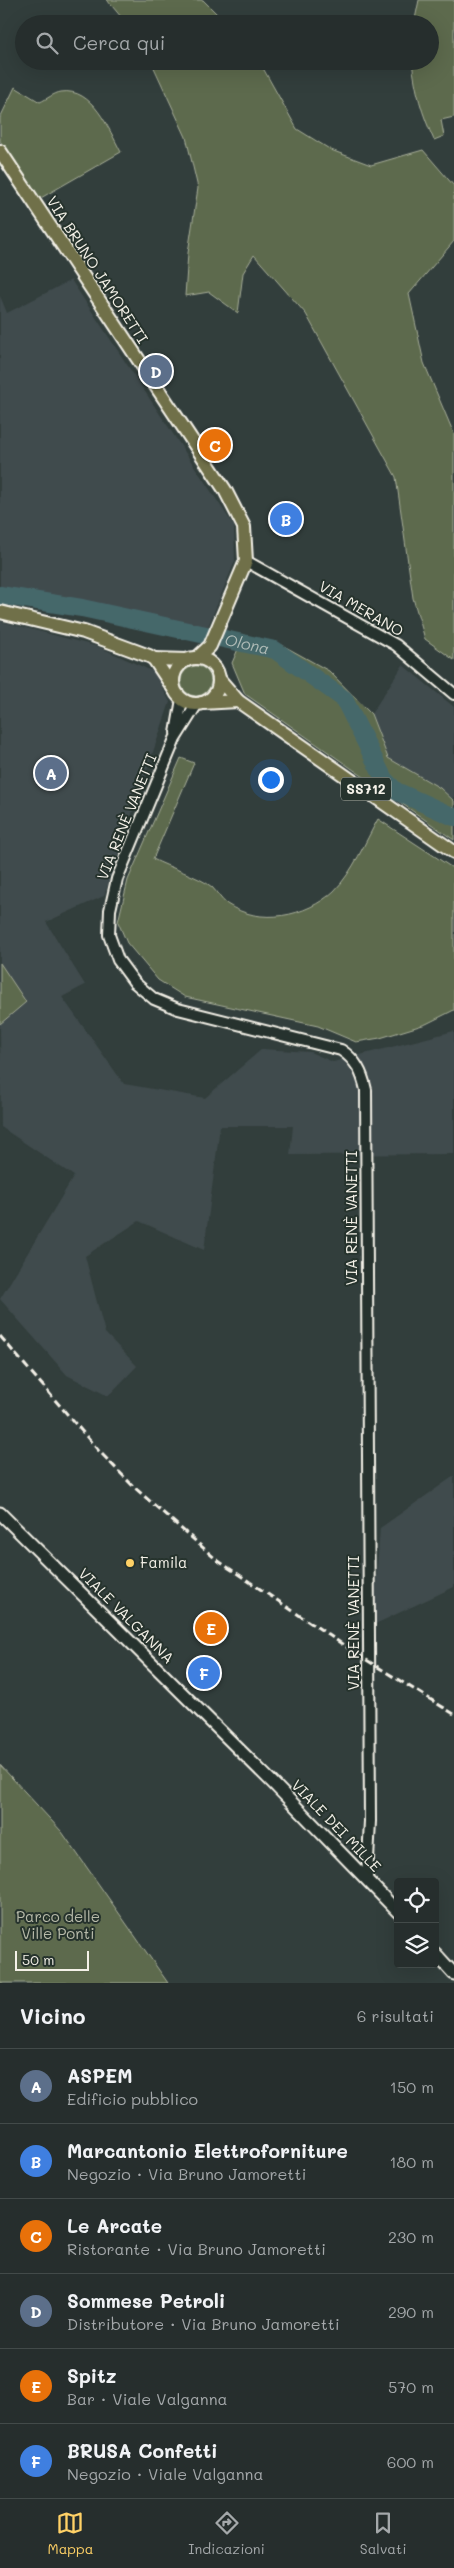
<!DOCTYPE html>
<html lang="it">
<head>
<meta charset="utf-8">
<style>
	body { margin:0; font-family:Mali,sans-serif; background:#323a39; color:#f1f3f6 }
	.controls { position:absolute; right:15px; bottom:15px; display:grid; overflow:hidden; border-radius:5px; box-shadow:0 5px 20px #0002 }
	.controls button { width:45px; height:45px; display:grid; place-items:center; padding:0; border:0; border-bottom:1px solid #424a49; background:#262e2d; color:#f1f3f6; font:25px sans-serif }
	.scale { position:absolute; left:15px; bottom:12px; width:74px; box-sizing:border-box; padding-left:5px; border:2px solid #f4f1e8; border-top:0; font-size:14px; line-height:18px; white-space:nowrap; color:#f4f1e8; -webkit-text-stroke:4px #26332d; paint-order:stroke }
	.you { position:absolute; left:270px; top:779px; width:18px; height:18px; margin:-12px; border:4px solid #fff; border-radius:50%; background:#1a73e8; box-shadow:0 0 0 8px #1a73e833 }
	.badge { display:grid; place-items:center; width:32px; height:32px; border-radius:50%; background:#ffd166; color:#fff; font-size:16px; font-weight:700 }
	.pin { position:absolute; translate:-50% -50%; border:2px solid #fff; box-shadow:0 1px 5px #0006 }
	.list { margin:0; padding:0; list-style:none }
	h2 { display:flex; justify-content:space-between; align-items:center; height:65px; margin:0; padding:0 20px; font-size:21px }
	h2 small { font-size:16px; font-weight:400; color:#a4a8aa }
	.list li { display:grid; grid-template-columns:32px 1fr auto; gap:15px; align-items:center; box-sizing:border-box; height:75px; padding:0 20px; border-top:1px solid #424a49 }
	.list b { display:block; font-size:19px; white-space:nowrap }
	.list p { margin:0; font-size:16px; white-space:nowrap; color:#a4a8aa }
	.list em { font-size:16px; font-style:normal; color:#a4a8aa }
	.icon { flex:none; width:28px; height:28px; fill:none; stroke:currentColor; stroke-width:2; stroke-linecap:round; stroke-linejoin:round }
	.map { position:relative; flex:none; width:454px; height:1983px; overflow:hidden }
	.search { position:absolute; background:#262e2d; box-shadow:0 5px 20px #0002; left:15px; right:15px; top:15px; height:55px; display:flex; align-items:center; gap:12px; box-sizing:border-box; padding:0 18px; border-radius:28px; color:#a4a8aa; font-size:19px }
	.sheet { height:515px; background:#262e2d }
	nav { display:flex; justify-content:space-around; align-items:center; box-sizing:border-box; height:70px; border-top:1px solid #424a49; background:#262e2d; font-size:14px; color:#a4a8aa }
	nav a { display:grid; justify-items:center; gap:2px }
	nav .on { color:#ffd166 }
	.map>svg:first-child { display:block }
	.built { fill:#404b4d }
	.green { fill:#5d6b4d; stroke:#a8ae9a }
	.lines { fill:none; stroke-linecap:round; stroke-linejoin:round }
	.river { stroke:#45676b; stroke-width:18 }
	.tertiary-casing { stroke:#f4f1e8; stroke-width:14 }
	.secondary-casing { stroke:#f4f1e8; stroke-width:15 }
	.primary-casing { stroke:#f4f1e8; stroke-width:16 }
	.tertiary { stroke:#26332d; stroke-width:10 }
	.secondary { stroke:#26332d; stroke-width:11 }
	.primary { stroke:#6f704a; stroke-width:12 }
	.rail { stroke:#f4f1e8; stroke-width:3; stroke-dasharray:8 4; stroke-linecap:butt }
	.poi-dot { fill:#ffd166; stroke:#26332d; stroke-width:2 }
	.labels { text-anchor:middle; stroke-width:4; stroke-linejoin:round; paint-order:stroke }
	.shield { fill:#26332d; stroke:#b6b8b0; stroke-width:1 }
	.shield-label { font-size:14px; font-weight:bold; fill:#f4f1e8 }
	.street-label { font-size:15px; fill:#f4f1e8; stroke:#26332d }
	.poi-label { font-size:15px; fill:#f4f1e8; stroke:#26332d; text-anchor:start }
	.park-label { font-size:15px; fill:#b8bbaa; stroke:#26332d }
	.water-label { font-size:16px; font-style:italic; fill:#aebab6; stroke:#26332d }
</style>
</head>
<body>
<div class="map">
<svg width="454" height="1983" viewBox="0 0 454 1983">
	<rect width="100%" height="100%" fill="#323e3c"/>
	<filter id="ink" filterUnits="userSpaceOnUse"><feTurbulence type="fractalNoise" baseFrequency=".02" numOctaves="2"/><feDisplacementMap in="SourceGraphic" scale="10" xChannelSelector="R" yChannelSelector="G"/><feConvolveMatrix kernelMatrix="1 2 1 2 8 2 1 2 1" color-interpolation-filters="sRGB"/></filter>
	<g filter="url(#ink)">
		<g class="built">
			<polygon points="71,280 234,526 235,561 207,629 111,606 0,590 0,296 7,313"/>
			<polygon points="0,621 99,647 154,672 170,702 104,896 46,922 85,985 62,997 124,1084 205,1098 262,1049 310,1052 333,1062 454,1031 454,1154 290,1155 293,1126 220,1126 204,1250 139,1221 85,1256 105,1333 137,1366 108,1396 67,1375 0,1299 74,1176 1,1127 0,1024 26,1002 0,963"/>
			<polygon points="403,665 454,707 454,800 440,788 388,758 371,714"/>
			<polygon points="454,1476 454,1587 373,1625 380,1528"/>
		</g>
		<g class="green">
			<polygon points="107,0 203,0 227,24 127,24"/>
			<path d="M 419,0 L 454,0 L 454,117 L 441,120 L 444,136 L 434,140 C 422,114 415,90 412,61 L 430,61 L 430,24 L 414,24 Z"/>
			<polygon points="151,61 259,61 297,129 331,150 371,165 423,150 454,186 454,241 409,294 424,363 454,434 454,660 425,639 413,598 396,477 306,314 254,255 243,273 238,313 209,292 185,296 188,253 198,188 186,137"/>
			<path d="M 15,87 L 40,102 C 47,99 54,93 61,92 C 93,87 109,130 121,152 L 39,199 L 0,141 L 0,118 Z"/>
			<polygon points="244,635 282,645 329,671 371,714 388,758 440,788 454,801 454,840 245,694 232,663"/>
			<circle cx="196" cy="681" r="15"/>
			<path d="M 181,758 L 194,763 L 153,859 C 168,867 200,877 212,887 C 217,892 221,900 227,904 C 260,926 306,917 334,891 C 353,872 365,842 378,819 L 454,869 L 454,1010 L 426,1024 L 380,1038 L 356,1042 L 318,1026 L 185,997 L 158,980 L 127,943 L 118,922 L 128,880 Z"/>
			<polygon points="0,963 26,1002 0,1024"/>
			<polygon points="0,1765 62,1832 168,1983 0,1983"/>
		</g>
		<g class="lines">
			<path class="river" id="s1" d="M 0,595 L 82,608 L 275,650 L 344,699 L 384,779 L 396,791 L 454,817"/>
			<defs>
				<g id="tertiary">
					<polyline points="246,561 396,645 454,694"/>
					<path d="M 197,704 L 175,739 L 117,879 L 110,910 L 109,935 L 118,960 L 135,983 L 154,999 L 178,1009 L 341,1050 C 356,1060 362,1072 366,1090 L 370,1821 L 367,1878"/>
					<polyline points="176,733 182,699"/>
				</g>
				<g id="secondary">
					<polyline points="0,1513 273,1783 398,1912"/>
					<polyline points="435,1953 454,1974"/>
				</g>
				<g id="primary">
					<polyline points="0,151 225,490 244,527 246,561 210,646 197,658"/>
					<polyline points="0,612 84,632 149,656 154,659 174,689"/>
					<circle cx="196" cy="681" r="23"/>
					<polyline points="154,659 187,660"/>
					<polyline points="219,679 238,701 454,852"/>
					<polyline points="202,703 238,701"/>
				</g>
			</defs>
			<use href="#tertiary" class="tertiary-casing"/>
			<use href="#secondary" class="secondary-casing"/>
			<use href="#primary" class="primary-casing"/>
			<use href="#tertiary" class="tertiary"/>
			<use href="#secondary" class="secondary"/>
			<use href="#primary" class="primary"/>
			<polyline class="rail" points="0,1336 98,1450 135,1488 217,1560 360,1656 454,1714"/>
		</g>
	</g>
	<circle class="poi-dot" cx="130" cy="1563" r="5"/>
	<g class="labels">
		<rect class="shield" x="341" y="777.5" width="50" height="23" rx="4"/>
		<g class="shield-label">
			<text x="366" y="794">SS712</text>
		</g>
		<g class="street-label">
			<text transform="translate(97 270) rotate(57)" y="5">VIA BRUNO JAMORETTI</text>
			<text transform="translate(361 609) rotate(30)" y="5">VIA MERANO</text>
			<text transform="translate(127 817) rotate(-68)" y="5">VIA RENÈ VANETTI</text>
			<text transform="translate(352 1218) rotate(-90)" y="5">VIA RENÈ VANETTI</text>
			<text transform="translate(126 1616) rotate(45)" y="5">VIALE VALGANNA</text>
			<text transform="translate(354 1623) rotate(-90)" y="5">VIA RENÈ VANETTI</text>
			<text transform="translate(336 1826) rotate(46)" y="5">VIALE DEI MILLE</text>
		</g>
		<g class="poi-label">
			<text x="140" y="1568">Famila</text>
		</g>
		<g class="park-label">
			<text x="58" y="1922">Parco delle<tspan x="58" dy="17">Ville Ponti</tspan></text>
		</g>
		<g class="water-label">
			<text dy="6" stroke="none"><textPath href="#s1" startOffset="252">Olona</textPath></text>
		</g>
	</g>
</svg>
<div class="controls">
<button><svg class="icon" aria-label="locate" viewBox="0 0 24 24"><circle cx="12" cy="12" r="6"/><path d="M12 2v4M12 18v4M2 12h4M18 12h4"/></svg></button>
<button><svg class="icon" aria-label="layers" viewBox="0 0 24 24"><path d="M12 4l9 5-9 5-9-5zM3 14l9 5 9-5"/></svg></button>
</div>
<div class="scale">50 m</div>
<div class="you"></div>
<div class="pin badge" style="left:51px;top:773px;background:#5c6f8a">A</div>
<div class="pin badge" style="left:286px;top:519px;background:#3f7fe0">B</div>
<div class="pin badge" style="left:215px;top:445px;background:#e8710a">C</div>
<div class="pin badge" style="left:156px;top:371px;background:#5c6f8a">D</div>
<div class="pin badge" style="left:211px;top:1628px;background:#e8710a">E</div>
<div class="pin badge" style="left:204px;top:1673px;background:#3f7fe0">F</div>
<div class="search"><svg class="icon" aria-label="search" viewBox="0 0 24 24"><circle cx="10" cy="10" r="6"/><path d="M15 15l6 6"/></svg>Cerca qui</div>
</div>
<section class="sheet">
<h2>Vicino<small>6 risultati</small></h2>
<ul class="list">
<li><span class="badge" style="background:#5c6f8a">A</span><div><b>ASPEM</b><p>Edificio pubblico</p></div><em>150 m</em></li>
<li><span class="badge" style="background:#3f7fe0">B</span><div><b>Marcantonio Elettroforniture</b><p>Negozio · Via Bruno Jamoretti</p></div><em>180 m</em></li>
<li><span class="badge" style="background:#e8710a">C</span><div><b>Le Arcate</b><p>Ristorante · Via Bruno Jamoretti</p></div><em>230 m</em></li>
<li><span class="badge" style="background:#5c6f8a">D</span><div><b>Sommese Petroli</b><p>Distributore · Via Bruno Jamoretti</p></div><em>290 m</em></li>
<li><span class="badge" style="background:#e8710a">E</span><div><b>Spitz</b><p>Bar · Viale Valganna</p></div><em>570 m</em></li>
<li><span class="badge" style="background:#3f7fe0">F</span><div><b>BRUSA Confetti</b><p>Negozio · Viale Valganna</p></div><em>600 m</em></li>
</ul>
</section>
<nav>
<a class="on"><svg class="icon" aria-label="map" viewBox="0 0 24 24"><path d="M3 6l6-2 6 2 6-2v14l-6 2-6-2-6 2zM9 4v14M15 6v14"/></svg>Mappa</a>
<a><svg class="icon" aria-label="directions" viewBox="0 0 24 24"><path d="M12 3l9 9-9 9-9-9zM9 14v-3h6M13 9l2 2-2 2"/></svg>Indicazioni</a>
<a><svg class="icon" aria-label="saved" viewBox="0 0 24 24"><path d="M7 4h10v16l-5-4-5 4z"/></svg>Salvati</a>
</nav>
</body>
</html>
